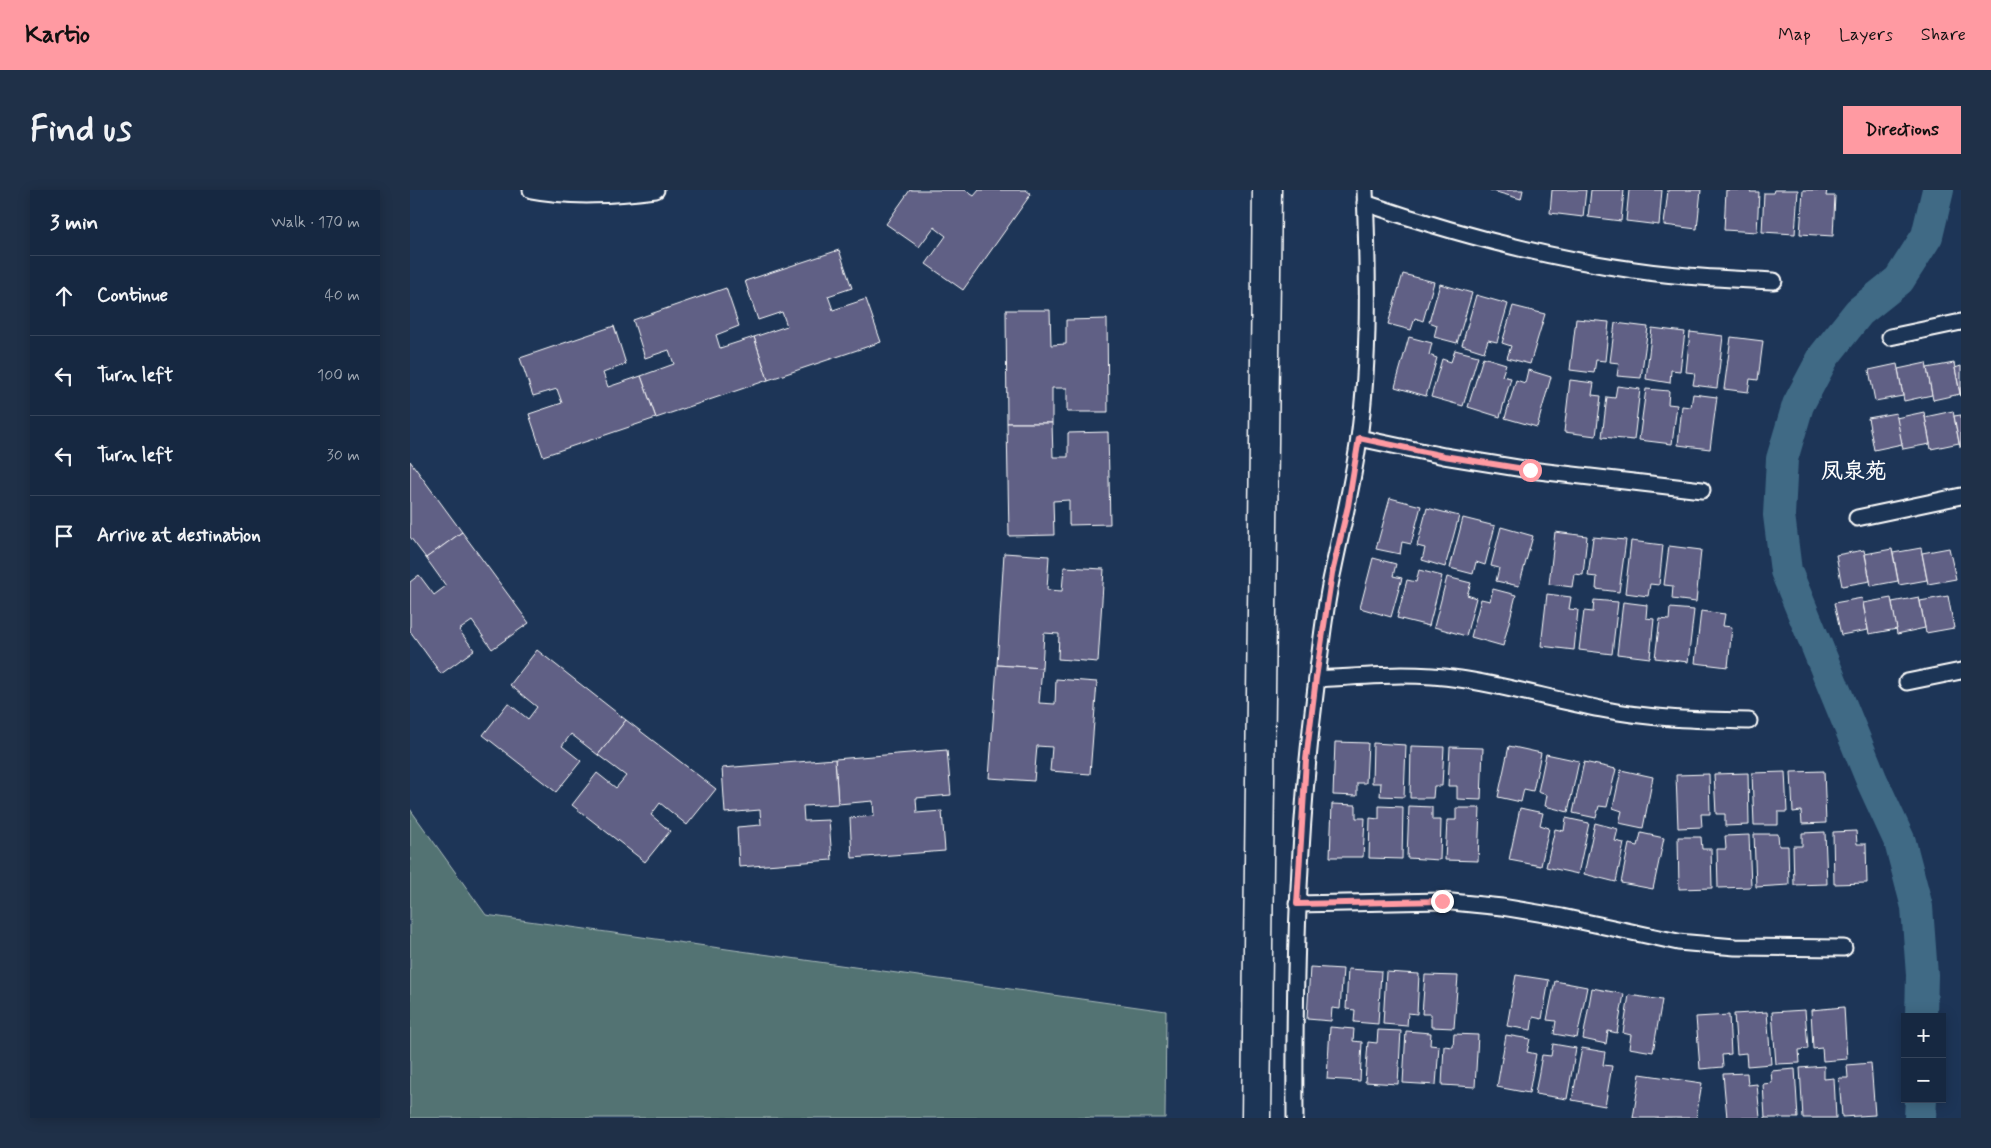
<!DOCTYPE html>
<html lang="en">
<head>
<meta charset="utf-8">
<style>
	body { margin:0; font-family:Mynerve,"LXGW WenKai TC",sans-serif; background:#1f3048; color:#f1f3f6 }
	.controls { position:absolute; right:15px; bottom:15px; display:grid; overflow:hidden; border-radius:0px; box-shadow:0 2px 12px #0003 }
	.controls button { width:45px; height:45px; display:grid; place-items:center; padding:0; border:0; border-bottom:1px solid #35445a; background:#162841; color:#f1f3f6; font:25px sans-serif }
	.stop { position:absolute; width:15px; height:15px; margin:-11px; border:4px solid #ff9aa2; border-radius:50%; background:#fff }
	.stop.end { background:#ff9aa2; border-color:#fff; box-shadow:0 1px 5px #0008 }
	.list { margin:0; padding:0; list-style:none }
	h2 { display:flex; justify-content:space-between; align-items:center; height:65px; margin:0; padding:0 20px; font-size:21px }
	h2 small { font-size:16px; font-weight:400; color:#9ea6b1 }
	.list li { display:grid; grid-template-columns:32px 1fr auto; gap:15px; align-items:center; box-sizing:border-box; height:80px; padding:0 20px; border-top:1px solid #35445a }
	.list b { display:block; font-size:19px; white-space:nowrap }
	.list em { font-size:16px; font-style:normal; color:#9ea6b1 }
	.icon { flex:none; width:28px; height:28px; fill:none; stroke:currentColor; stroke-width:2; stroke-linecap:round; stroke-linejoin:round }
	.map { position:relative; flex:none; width:1551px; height:928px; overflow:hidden; border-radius:0px }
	header { display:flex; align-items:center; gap:30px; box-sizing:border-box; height:70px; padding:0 25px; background:#ff9aa2; color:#111 }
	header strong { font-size:24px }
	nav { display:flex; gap:28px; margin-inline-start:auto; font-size:18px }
	.intro { display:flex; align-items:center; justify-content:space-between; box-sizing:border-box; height:120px; padding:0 30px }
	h1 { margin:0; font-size:35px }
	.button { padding:12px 22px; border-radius:0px; background:#ff9aa2; color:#111; font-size:18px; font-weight:700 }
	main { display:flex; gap:30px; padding:0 30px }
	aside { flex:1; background:#162841; border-radius:0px; box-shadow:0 2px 12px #0003 }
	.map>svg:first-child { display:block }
	.green { fill:#527373; stroke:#a8b9b9 }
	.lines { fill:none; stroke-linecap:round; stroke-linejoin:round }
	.canal { stroke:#3f6a85; stroke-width:32 }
	.building { fill:#606185; stroke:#fff }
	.lane-casing { stroke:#fff; stroke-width:19 }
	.street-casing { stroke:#fff; stroke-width:31 }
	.lane { stroke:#1d3557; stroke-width:15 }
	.street { stroke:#1d3557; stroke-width:28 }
	.route { stroke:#ff9aa2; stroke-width:6 }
	.labels { text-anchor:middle; stroke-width:4; stroke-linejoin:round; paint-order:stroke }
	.quarter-label { font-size:22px; font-weight:bold; fill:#fff; stroke:#1d3557 }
</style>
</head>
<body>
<header>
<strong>Kartio</strong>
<nav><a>Map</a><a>Layers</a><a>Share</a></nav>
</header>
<div class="intro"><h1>Find us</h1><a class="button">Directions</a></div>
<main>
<aside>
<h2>3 min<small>Walk · 170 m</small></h2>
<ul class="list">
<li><svg class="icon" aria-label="ahead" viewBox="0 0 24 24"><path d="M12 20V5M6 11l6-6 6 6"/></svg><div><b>Continue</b></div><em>40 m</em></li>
<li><svg class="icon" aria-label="left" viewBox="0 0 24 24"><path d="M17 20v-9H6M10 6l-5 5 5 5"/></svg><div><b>Turn left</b></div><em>100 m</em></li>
<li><svg class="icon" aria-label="left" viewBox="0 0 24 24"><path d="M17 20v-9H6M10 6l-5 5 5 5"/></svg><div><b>Turn left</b></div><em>30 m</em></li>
<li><svg class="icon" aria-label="arrive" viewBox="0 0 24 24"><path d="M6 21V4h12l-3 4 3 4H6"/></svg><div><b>Arrive at destination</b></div></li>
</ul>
</aside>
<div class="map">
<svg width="1551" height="928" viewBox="0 0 1551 928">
	<rect width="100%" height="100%" fill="#1d3557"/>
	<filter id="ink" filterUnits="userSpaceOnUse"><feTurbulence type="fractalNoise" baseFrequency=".02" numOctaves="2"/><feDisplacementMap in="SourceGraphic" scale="10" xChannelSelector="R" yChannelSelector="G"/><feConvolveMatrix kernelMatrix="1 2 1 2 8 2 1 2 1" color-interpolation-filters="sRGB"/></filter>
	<g filter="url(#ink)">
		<polygon class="green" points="0,619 76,725 756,821 755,928 0,928"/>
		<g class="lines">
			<g class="canal">
				<polyline points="1511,827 1512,785 1507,717 1490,652 1462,591 1376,381 1369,325 1372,269 1388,215 1414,166 1449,122 1489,90 1517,46 1528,0"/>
				<polyline points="1510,928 1511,909"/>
			</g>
		</g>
		<g class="building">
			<polygon points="500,0 555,0 564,6 569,0 616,0 621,4 553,100 516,74 536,46 524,37 509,57 476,34"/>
			<polygon points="1079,0 1113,0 1111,9"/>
			<polygon points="1142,0 1176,0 1173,27 1140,23"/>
			<polygon points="1181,0 1214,0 1211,31 1178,27"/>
			<polygon points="1219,0 1252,0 1249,35 1216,31"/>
			<polygon points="1258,0 1291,0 1287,39 1254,35"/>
			<polygon points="1316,0 1340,0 1340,2 1349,2 1347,42 1314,40"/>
			<polygon points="1364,0 1388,0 1385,44 1352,42 1354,3 1363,3"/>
			<polygon points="1393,0 1417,0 1416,6 1425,6 1423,46 1390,44"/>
			<polygon points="429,60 442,98 418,106 423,120 456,109 471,152 358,190 344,147 377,136 372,122 348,130 335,91"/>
			<polygon points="993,84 1024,92 1013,131 1005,128 1001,140 978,134"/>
			<polygon points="1030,94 1062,103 1047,153 1024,147 1027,135 1019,132"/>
			<polygon points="316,98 329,136 306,145 310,158 344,147 358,190 246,228 231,186 264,174 259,160 235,168 223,130"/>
			<polygon points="1066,105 1098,114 1087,152 1078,150 1074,162 1052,155"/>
			<polygon points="1103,116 1135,124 1120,174 1097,168 1101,156 1092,153"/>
			<polygon points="596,120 640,120 641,155 656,154 656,130 697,129 698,222 657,222 657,198 642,198 642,233 597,233"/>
			<polygon points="1166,129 1199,132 1195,171 1186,170 1184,183 1160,180"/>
			<polygon points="1205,133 1238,137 1231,188 1207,186 1209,173 1200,172"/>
			<polygon points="204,136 216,174 193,183 198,197 231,186 246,228 133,266 119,224 152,213 147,199 123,206 110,168"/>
			<polygon points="1242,138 1275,142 1270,181 1261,180 1260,193 1236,189"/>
			<polygon points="1280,142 1313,146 1307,198 1283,195 1285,183 1276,182"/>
			<polygon points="999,147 1022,153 1019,165 1027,168 1016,206 985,197"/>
			<polygon points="1321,147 1353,151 1348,190 1340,189 1338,202 1314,199"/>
			<polygon points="1045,160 1068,166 1053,216 1021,207 1032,169 1041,172"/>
			<polygon points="1073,167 1096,174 1092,186 1101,188 1090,227 1058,217"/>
			<polygon points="1516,173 1522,205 1494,211 1488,179"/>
			<polygon points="1544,173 1550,204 1523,210 1517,178"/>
			<polygon points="1487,174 1493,206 1465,211 1459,180"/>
			<polygon points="1551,176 1551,207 1545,178"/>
			<polygon points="1118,180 1141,187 1127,237 1095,228 1106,190 1115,193"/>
			<polygon points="1160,190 1184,193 1182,205 1191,206 1186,246 1154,242"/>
			<polygon points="1207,196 1230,199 1224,250 1192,247 1197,207 1205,208"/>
			<polygon points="1236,199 1259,201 1258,214 1267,215 1262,254 1229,250"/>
			<polygon points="1283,204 1307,207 1300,259 1268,255 1272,216 1281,217"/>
			<polygon points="1543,221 1549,253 1521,259 1515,227"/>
			<polygon points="1514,222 1520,254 1493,259 1486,228"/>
			<polygon points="1486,223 1492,254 1464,260 1458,228"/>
			<polygon points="1551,225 1551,257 1550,257 1544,226"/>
			<polygon points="597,233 642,233 643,267 658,267 658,243 698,242 700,334 659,335 659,310 643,311 644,345 599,346"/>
			<polygon points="0,271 52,342 16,368 0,347"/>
			<polygon points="980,308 1011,316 1001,354 992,352 990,364 966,359"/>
			<polygon points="1017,318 1049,326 1035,377 1012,370 1015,358 1007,356"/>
			<polygon points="1053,328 1085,336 1075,375 1066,372 1063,384 1040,378"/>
			<polygon points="1091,337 1123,346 1109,396 1086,391 1089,378 1081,376"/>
			<polygon points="52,342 119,433 82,459 62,431 49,440 64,460 31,484 0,441 0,392 9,385 24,405 36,396 16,368"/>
			<polygon points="1145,342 1177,346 1173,385 1164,384 1162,397 1139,394"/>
			<polygon points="1183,347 1216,350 1209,402 1186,399 1187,387 1178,386"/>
			<polygon points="1221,351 1253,355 1249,395 1240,394 1238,406 1215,403"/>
			<polygon points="1259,356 1291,360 1286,412 1262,409 1263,396 1254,395"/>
			<polygon points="1511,358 1517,390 1489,395 1483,363"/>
			<polygon points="1539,358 1546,389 1518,394 1512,363"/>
			<polygon points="1482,359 1488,391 1461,396 1455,364"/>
			<polygon points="1454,360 1460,391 1432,396 1426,365"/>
			<polygon points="594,363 639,366 637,400 652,401 654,377 694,379 688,472 648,469 649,444 634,443 632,478 587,475"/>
			<polygon points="963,368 986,374 983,386 992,388 981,427 950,418"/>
			<polygon points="1009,380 1032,386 1019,436 987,428 997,390 1006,392"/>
			<polygon points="1037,387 1061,393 1057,405 1066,408 1056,446 1024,437"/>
			<polygon points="1083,399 1106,405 1093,456 1061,447 1071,409 1080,411"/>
			<polygon points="1137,404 1161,407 1159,419 1168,420 1164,460 1131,456"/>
			<polygon points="1538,406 1544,438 1516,443 1510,411"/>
			<polygon points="1509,407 1515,438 1487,444 1482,412"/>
			<polygon points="1452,408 1458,440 1431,445 1424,413"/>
			<polygon points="1481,408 1487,439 1459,444 1453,413"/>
			<polygon points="1184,410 1208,412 1202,464 1169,460 1174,421 1183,422"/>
			<polygon points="1213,412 1237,415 1236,428 1244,429 1240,468 1207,464"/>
			<polygon points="1260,418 1284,420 1278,472 1245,468 1250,429 1259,430"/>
			<polygon points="1291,421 1315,424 1313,436 1322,437 1318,477 1285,473"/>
			<polygon points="127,460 216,530 188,565 161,544 152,556 171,571 146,602 73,545 98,513 118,529 127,517 100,495"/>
			<polygon points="587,475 632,478 629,513 645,514 646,489 687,492 680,584 640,581 642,557 627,556 624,591 579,588"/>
			<polygon points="216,530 306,599 277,635 250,613 241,625 260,641 235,672 162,615 187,583 206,598 216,586 188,565"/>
			<polygon points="925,552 958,553 956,593 947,593 947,606 923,605"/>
			<polygon points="963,553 996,555 994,607 970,606 971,593 962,593"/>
			<polygon points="1001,556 1034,557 1032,596 1024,596 1023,608 1000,608"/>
			<polygon points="1099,556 1131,563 1123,601 1114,599 1111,612 1088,607"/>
			<polygon points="1040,557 1073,558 1071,610 1047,609 1047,596 1038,596"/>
			<polygon points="537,560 541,605 506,608 507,623 532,621 535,661 442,668 440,628 464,626 463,611 428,614 425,569"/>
			<polygon points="1136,564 1169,571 1158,622 1135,616 1137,605 1128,602"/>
			<polygon points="425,569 428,614 393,616 394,631 419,630 422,670 329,677 327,637 351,635 350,620 315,623 312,578"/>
			<polygon points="1174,572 1206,579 1197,617 1189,616 1186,628 1163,623"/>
			<polygon points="1211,580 1243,587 1233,638 1209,633 1212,621 1203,618"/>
			<polygon points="1414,581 1416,633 1392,634 1391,621 1383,622 1381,582"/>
			<polygon points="1375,582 1377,622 1368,622 1368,635 1344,635 1342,583"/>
			<polygon points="1338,583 1339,635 1315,636 1315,624 1306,624 1304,584"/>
			<polygon points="1299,584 1300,624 1291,624 1292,637 1268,638 1266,585"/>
			<polygon points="922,614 946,615 946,628 955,628 953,667 920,667"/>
			<polygon points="969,616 993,617 992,669 959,668 960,628 969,629"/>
			<polygon points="999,616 1022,617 1022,630 1031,630 1030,670 997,668"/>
			<polygon points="1046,618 1070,618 1068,671 1035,670 1037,630 1046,630"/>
			<polygon points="1110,618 1133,623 1130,635 1139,638 1131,676 1099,670"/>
			<polygon points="1156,628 1179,633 1168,684 1136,677 1145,639 1154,641"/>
			<polygon points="1185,633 1208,639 1205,651 1214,653 1206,692 1174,684"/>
			<polygon points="1446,641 1447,654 1456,654 1457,693 1424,694 1423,642"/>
			<polygon points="1415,642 1417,694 1384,695 1383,656 1392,656 1392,643"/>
			<polygon points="1231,643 1254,648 1243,699 1211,693 1219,654 1228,656"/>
			<polygon points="1344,644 1368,644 1369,656 1378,656 1379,695 1346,697"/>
			<polygon points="1339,645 1341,697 1308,698 1307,659 1316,659 1315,646"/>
			<polygon points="1268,647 1291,647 1292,659 1301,659 1302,698 1269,699"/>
			<polygon points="900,777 933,779 930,819 922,818 921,831 897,829"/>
			<polygon points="938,779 971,781 968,834 944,832 945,820 936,819"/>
			<polygon points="976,782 1009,784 1007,824 998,823 997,836 973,834"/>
			<polygon points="1015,785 1048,786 1044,838 1021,837 1021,824 1012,824"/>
			<polygon points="1106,785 1139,790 1132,829 1123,827 1121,840 1097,836"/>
			<polygon points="1145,791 1177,797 1167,848 1144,844 1146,831 1137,830"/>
			<polygon points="1182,798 1214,804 1207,843 1198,841 1196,854 1173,849"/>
			<polygon points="1219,805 1252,810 1243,862 1219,858 1221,845 1213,843"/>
			<polygon points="1434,817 1437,869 1413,871 1412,858 1403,859 1401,820"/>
			<polygon points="1395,820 1398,859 1389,860 1390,873 1366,874 1362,822"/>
			<polygon points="1357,822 1361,874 1337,876 1336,863 1327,864 1324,824"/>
			<polygon points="1319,825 1321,864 1312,865 1313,877 1290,879 1286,827"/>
			<polygon points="920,837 944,839 943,851 952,852 950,891 917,889"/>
			<polygon points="968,840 991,841 988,894 955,892 958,852 967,853"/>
			<polygon points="996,841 1021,843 1020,855 1029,856 1026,895 993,893"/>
			<polygon points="1044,844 1068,845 1065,897 1032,895 1034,856 1043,857"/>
			<polygon points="1096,845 1120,849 1117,862 1126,864 1119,903 1087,897"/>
			<polygon points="1143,854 1166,858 1157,909 1125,904 1132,865 1141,866"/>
			<polygon points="1172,858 1195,862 1193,875 1202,876 1195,916 1162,910"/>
			<polygon points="1461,873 1465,925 1432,927 1429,888 1438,888 1437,875"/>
			<polygon points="1414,876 1414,889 1424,888 1426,928 1393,928 1390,878"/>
			<polygon points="1385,879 1388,928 1355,928 1353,894 1362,893 1361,881"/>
			<polygon points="1337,883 1338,895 1347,894 1350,928 1317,928 1313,884"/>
			<polygon points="1230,884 1292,893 1286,928 1223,928"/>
		</g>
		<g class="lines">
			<defs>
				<g id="lane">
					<path d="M 121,0 C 162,8 205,5 246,0"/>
					<path d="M 955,13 C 1043,43 1132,67 1224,80 C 1271,87 1318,89 1364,91"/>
					<polyline points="1480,147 1551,132"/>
					<polyline points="949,248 1034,266 1120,280 1292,300"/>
					<polyline points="1447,328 1551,306"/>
					<path d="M 907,489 C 954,486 1003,482 1050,489 C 1098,496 1144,510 1191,519 C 1240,529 1289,530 1339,531"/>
					<polyline points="1497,492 1551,481"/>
					<polyline points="887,714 1032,711 1092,717 1152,727 1268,752 1325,757 1434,758"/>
					<path d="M 885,928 C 884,780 888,635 907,488 C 911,453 915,416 923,381 C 932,337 943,293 949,248 C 960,166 958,83 955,0"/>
				</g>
				<polyline id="street" points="846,928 857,0"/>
			</defs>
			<use href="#lane" class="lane-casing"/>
			<use href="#street" class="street-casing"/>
			<use href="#lane" class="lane"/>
			<use href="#street" class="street"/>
		</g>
	</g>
	<g class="lines" filter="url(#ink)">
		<polyline class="route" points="1032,711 887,714 896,570 906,488 922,383 938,316 949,248 1034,266 1120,280"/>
	</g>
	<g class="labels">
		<g class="quarter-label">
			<text x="1444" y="288">凤泉苑</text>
		</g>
	</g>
</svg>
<div class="controls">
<button>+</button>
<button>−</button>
</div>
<div class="stop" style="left:1120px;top:280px"></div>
<div class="stop end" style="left:1032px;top:711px"></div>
</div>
</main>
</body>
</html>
